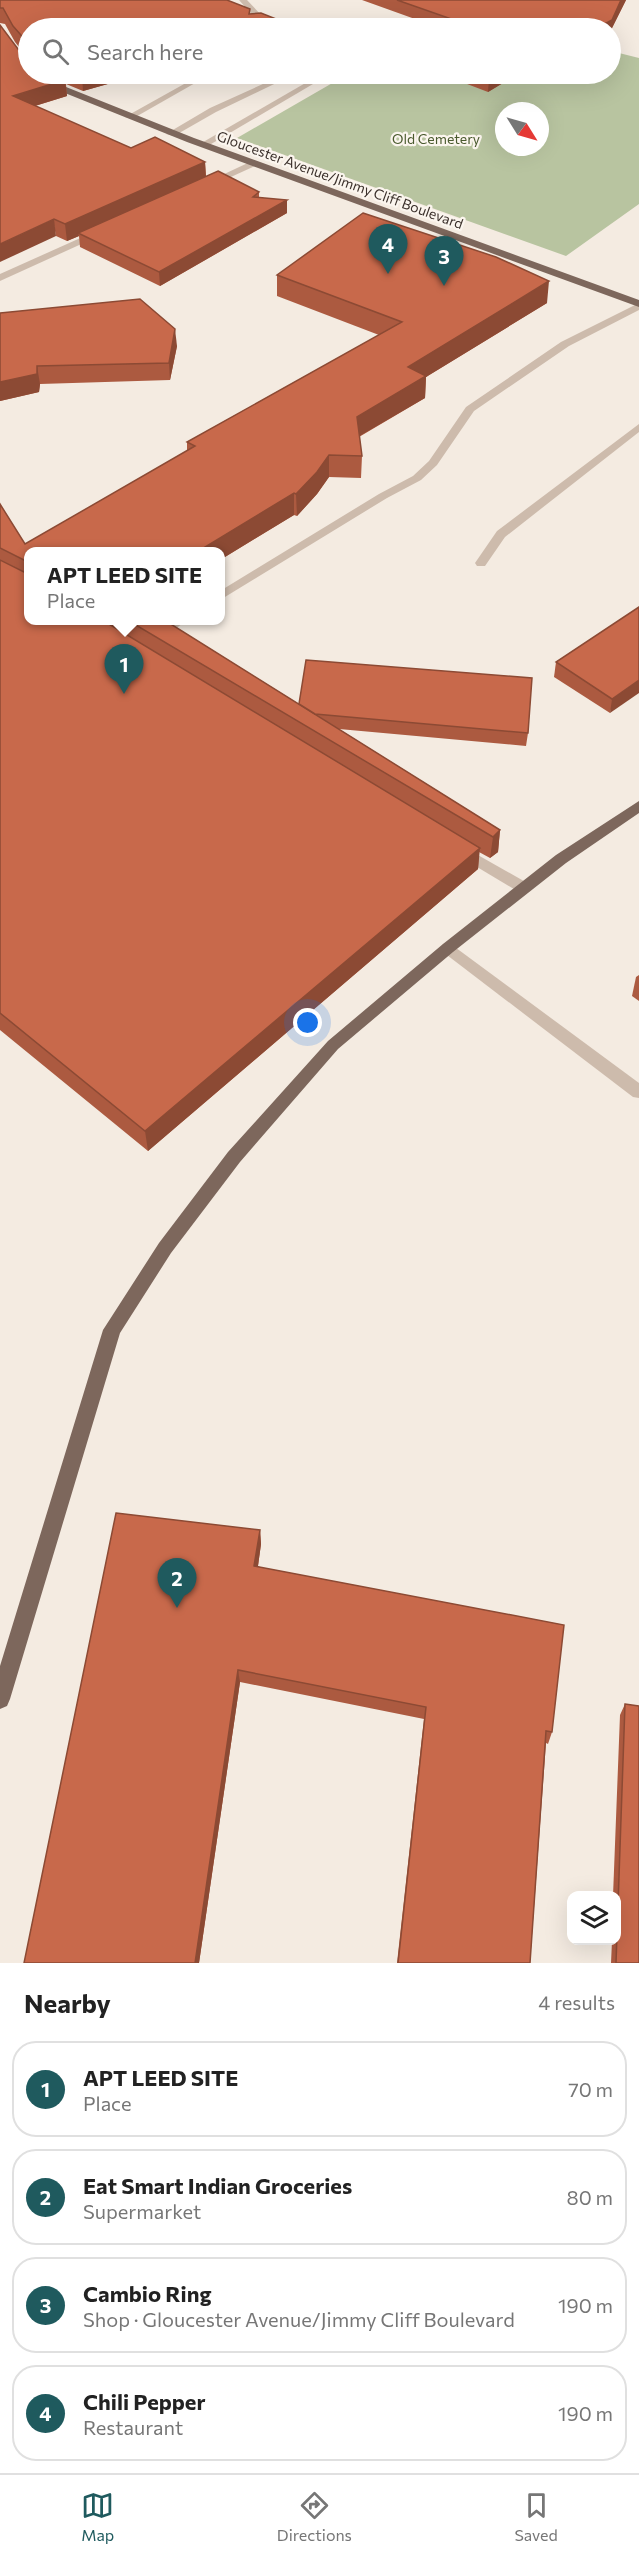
<!DOCTYPE html>
<html lang="en">
<head>
<meta charset="utf-8">
<style>
	body { margin:0; font-family:Commissioner,sans-serif; background:#f6f6f6; color:#222 }
	.controls { position:absolute; right:18px; bottom:18px; display:grid; overflow:hidden; border-radius:12px; box-shadow:0 6px 24px #0002 }
	.controls button { width:54px; height:54px; display:grid; place-items:center; padding:0; border:0; border-bottom:2px solid #e0e0e0; background:#fff; color:#222; font:30px sans-serif }
	.compass { position:absolute; left:495px; top:102px; width:54px; height:54px; border-radius:50%; background:#fff; box-shadow:0 6px 24px #0002; rotate:127deg }
	.you { position:absolute; left:308px; top:1023px; width:21px; height:21px; margin:-15px; border:4px solid #fff; border-radius:50%; background:#1a73e8; box-shadow:0 0 0 9px #1a73e833 }
	.badge { display:grid; place-items:center; width:39px; height:39px; border-radius:50%; background:#1f5a5e; color:#fff; font-size:20px; font-weight:700 }
	.pin { position:absolute; translate:-50% -50px; filter:drop-shadow(0 2px 3px #0008) }
	.pin::after { content:''; position:absolute; top:32px; width:21px; height:18px; background:inherit; clip-path:polygon(0 0,100% 0,50% 100%) }
	.popup { position:absolute; left:24px; top:547px; width:201px; height:78px; box-sizing:border-box; display:grid; place-content:center; border-radius:12px; background:#fff; filter:drop-shadow(0 2px 4px #0005); font-size:20px; white-space:nowrap; color:#767676 }
	.popup b { font-size:22px; color:#222 }
	.popup::after { content:''; position:absolute; left:50%; top:100%; margin-left:-12px; border:12px solid transparent; border-top-color:#fff }
	.list { margin:0; padding:0; list-style:none }
	h2 { display:flex; justify-content:space-between; align-items:center; height:78px; margin:0; padding:0 24px; font-size:26px }
	h2 small { font-size:20px; font-weight:400; color:#767676 }
	.list li { display:grid; grid-template-columns:39px 1fr auto; gap:18px; align-items:center; box-sizing:border-box; height:96px; margin:0 12px 12px; padding:0 12px; border:2px solid #e0e0e0; border-radius:24px }
	.list b { display:block; font-size:22px; white-space:nowrap }
	.list p { margin:0; font-size:20px; white-space:nowrap; color:#767676 }
	.list em { font-size:20px; font-style:normal; color:#767676 }
	.icon { flex:none; width:33px; height:33px; fill:none; stroke:currentColor; stroke-width:2; stroke-linecap:round; stroke-linejoin:round }
	.map { position:relative; flex:none; width:639px; height:1963px; overflow:hidden }
	.search { position:absolute; background:#fff; box-shadow:0 6px 24px #0002; left:18px; right:18px; top:18px; height:66px; display:flex; align-items:center; gap:15px; box-sizing:border-box; padding:0 21px; border-radius:33px; color:#767676; font-size:22px }
	.sheet { height:510px; background:#fff }
	nav { display:flex; justify-content:space-around; align-items:center; box-sizing:border-box; height:84px; border-top:2px solid #e0e0e0; background:#fff; font-size:16px; color:#767676 }
	nav a { display:grid; justify-items:center; gap:3px }
	nav .on { color:#1f5a5e }
	.map>svg:first-child { display:block }
	.green { fill:#b8c4a0; fill-rule:evenodd }
	.lines { fill:none; stroke-linecap:round; stroke-linejoin:round }
	.minor { fill:#cdbbac; fill-rule:evenodd }
	.major { fill:#7d675c; fill-rule:evenodd }
	.wall { fill:#ac5a40 }
	.shaded-wall { fill:#8c4a34 }
	.building { fill:#c8694b; stroke:#8c4a34; stroke-width:1.5 }
	.labels { text-anchor:middle; stroke-width:4.5; stroke-linejoin:round; paint-order:stroke }
	.far-park-label { font-size:14px; fill:#4a5a2e; stroke:#fbf5ee }
	.far-street-label { font-size:14px; fill:#3b302b; stroke:#fbf5ee }
</style>
</head>
<body>
<div class="map">
<svg width="639" height="1963" viewBox="0 0 639 1963">
	<rect width="100%" height="100%" fill="#f4ebe1"/>
	<path class="green" d="M 611,51 L 639,58 L 639,204 L 566,256 L 237,138 L 348,74 L 610,74 ZM 504,111 L 540,111 L 540,147 L 504,147 Z"/>
	<g class="lines">
		<g class="minor">
			<polygon points="239,0 247,0 263,17 259,28 251,28 256,19"/>
			<polygon points="387,19 410,26 411,28 400,28 388,24 379,28 370,28"/>
			<polygon points="202,74 211,74 132,119 125,117"/>
			<polygon points="285,74 295,74 216,112 174,136 166,134 210,108"/>
			<polygon points="321,74 330,74 206,147 198,145"/>
			<polygon points="252,161 255,162 255,166 211,186 203,184"/>
			<polygon points="96,231 101,234 99,236 0,281 0,274"/>
			<polygon points="639,303 639,310 569,346 474,411 437,465 421,480 387,498 220,600 220,591 379,494 413,476 429,461 466,407 561,342"/>
			<polygon points="639,424 639,432 505,537 485,566 477,566 475,563 497,531"/>
			<polygon points="171,620 187,620 174,630 166,630 164,627"/>
			<polygon points="462,846 529,884 531,888 529,892 519,892 457,855 455,851 457,847"/>
			<polygon points="448,942 639,1083 639,1098 633,1097 443,952 441,948 443,944"/>
		</g>
		<g class="major">
			<polygon points="32,74 40,74 46,79 194,138 639,300 639,307 187,142 40,83"/>
			<polygon points="639,801 639,813 566,863 453,952 338,1049 240,1162 171,1253 120,1333 10,1699 7,1706 0,1709 0,1666 103,1330 159,1243 228,1152 328,1041 443,944 556,855"/>
		</g>
	</g>
	<g class="wall">
		<polygon points="0,0 250,9 250,14 28,28 28,74 143,74 83,91 66,84 67,96 35,106 131,148 205,162 206,176 259,192 259,198 287,200 287,213 160,286 80,247 79,236 67,241 56,236 21,53 24,53 15,42 5,24 0,23"/>
		<polygon points="362,0 626,0 610,32 610,28 440,28"/>
		<polygon points="441,74 518,74 488,92"/>
		<polygon points="277,275 547,303 426,377 425,398 359,437 362,456 361,478 329,477 317,494 297,516 294,515 220,560 220,552 28,552 28,621 166,621 299,704 528,733 526,746 339,729 500,830 498,852 490,858 479,852 478,869 148,1151 0,1030 0,504 25,544 187,451 187,442 379,335 277,296"/>
		<polygon points="0,313 177,346 170,380 40,384 39,392 0,401"/>
		<polygon points="639,607 610,713 554,677 556,662"/>
		<polygon points="639,975 639,1001 632,996 636,977"/>
		<polygon points="260,1530 261,1544 258,1566 552,1732 548,1744 546,1743 530,1963 397,1963 424,1719 240,1682 199,1963 24,1963"/>
		<polygon points="625,1704 639,1963 611,1963 612,1941 616,1941 616,1896 613,1896 620,1715"/>
	</g>
	<g class="shaded-wall">
		<polygon points="621,0 626,0 610,32 610,28 597,28"/>
		<polygon points="250,9 250,24 281,21 281,28 214,28 214,27 249,14"/>
		<polygon points="88,74 143,74 83,91 82,75"/>
		<polygon points="498,74 518,74 488,92 489,79"/>
		<polygon points="65,80 67,96 15,112 13,96"/>
		<polygon points="205,162 206,179 78,233 79,236 67,241 65,224"/>
		<polygon points="287,200 287,213 160,286 159,272"/>
		<polygon points="54,219 56,236 0,262 0,244"/>
		<polygon points="549,281 547,303 426,377 425,398 356,438 357,417 408,367"/>
		<polygon points="175,329 177,346 170,380 169,363"/>
		<polygon points="37,366 40,384 39,392 0,401 0,382"/>
		<polygon points="329,455 329,477 317,494 297,516 296,494"/>
		<polygon points="294,493 294,515 220,560 220,552 197,552"/>
		<polygon points="639,680 639,693 610,713 612,699"/>
		<polygon points="500,830 498,852 490,858 493,837"/>
		<polygon points="480,848 478,869 148,1151 145,1131"/>
		<polygon points="260,1530 261,1544 256,1580 254,1566"/>
		<polygon points="238,1670 240,1682 199,1963 195,1963"/>
	</g>
	<g class="building">
		<polygon points="0,0 227,0 250,9 249,14 261,13 281,21 214,27 214,28 28,28 28,74 48,74 65,80 13,96 131,148 155,137 205,162 65,224 54,219 0,244 0,25 21,53 28,53 28,43 13,26 3,8 0,8"/>
		<polygon points="397,0 621,0 612,20 597,28 477,28"/>
		<polygon points="475,74 498,74 489,79"/>
		<polygon points="218,171 259,192 253,197 287,200 159,272 78,233"/>
		<polygon points="363,213 496,257 549,281 408,367 426,376 357,417 362,456 329,455 317,472 296,494 294,493 197,552 28,552 28,621 104,621 480,848 145,1131 0,1013 0,560 26,573 26,561 0,548 0,504 25,544 195,446 187,442 402,322 277,275"/>
		<polygon points="140,299 175,329 169,363 37,366 37,374 0,382 0,313"/>
		<polygon points="639,607 639,680 612,699 556,662"/>
		<polygon points="129,621 166,621 500,830 493,837"/>
		<polygon points="306,660 532,678 528,733 315,714 299,704"/>
		<polygon points="116,1513 260,1530 254,1566 564,1625 552,1732 546,1731 530,1963 398,1963 426,1707 238,1670 195,1963 24,1963"/>
		<polygon points="625,1704 639,1706 639,1963 616,1963"/>
	</g>
	<g class="labels">
		<g class="far-park-label">
			<text x="436" y="144">Old Cemetery</text>
		</g>
		<g class="far-street-label">
			<text transform="translate(340 180) rotate(20)" y="5">Gloucester Avenue/Jimmy Cliff Boulevard</text>
		</g>
	</g>
</svg>
<div class="controls">
<button><svg class="icon" aria-label="layers" viewBox="0 0 24 24"><path d="M12 4l9 5-9 5-9-5zM3 14l9 5 9-5"/></svg></button>
</div>
<svg class="compass" viewBox="-18 -18 36 36"><path d="M0-13l5 13h-10z" fill="#e53935"/><path d="M0 13l5-13h-10z" fill="#767676"/></svg>
<div class="you"></div>
<div class="pin badge" style="left:124px;top:694px">1</div>
<div class="popup"><b>APT LEED SITE</b>Place</div>
<div class="pin badge" style="left:177px;top:1608px">2</div>
<div class="pin badge" style="left:444px;top:286px">3</div>
<div class="pin badge" style="left:388px;top:274px">4</div>
<div class="search"><svg class="icon" aria-label="search" viewBox="0 0 24 24"><circle cx="10" cy="10" r="6"/><path d="M15 15l6 6"/></svg>Search here</div>
</div>
<section class="sheet">
<h2>Nearby<small>4 results</small></h2>
<ul class="list">
<li><span class="badge">1</span><div><b>APT LEED SITE</b><p>Place</p></div><em>70 m</em></li>
<li><span class="badge">2</span><div><b>Eat Smart Indian Groceries</b><p>Supermarket</p></div><em>80 m</em></li>
<li><span class="badge">3</span><div><b>Cambio Ring</b><p>Shop · Gloucester Avenue/Jimmy Cliff Boulevard</p></div><em>190 m</em></li>
<li><span class="badge">4</span><div><b>Chili Pepper</b><p>Restaurant</p></div><em>190 m</em></li>
</ul>
</section>
<nav>
<a class="on"><svg class="icon" aria-label="map" viewBox="0 0 24 24"><path d="M3 6l6-2 6 2 6-2v14l-6 2-6-2-6 2zM9 4v14M15 6v14"/></svg>Map</a>
<a><svg class="icon" aria-label="directions" viewBox="0 0 24 24"><path d="M12 3l9 9-9 9-9-9zM9 14v-3h6M13 9l2 2-2 2"/></svg>Directions</a>
<a><svg class="icon" aria-label="saved" viewBox="0 0 24 24"><path d="M7 4h10v16l-5-4-5 4z"/></svg>Saved</a>
</nav>
</body>
</html>
